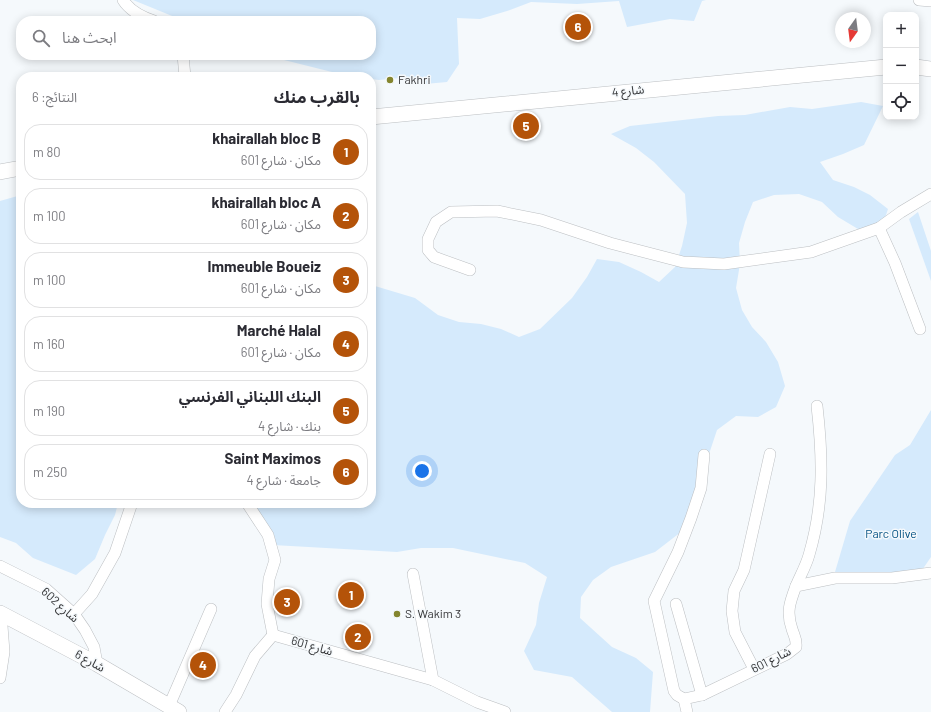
<!DOCTYPE html>
<html lang="ar">
<head>
<meta charset="utf-8">
<style>
	body { margin:0; font-family:Barlow,"Noto Sans Arabic",sans-serif; background:#f2f2f3; color:#2b2b33; direction:rtl }
	.controls { position:absolute; right:12px; top:12px; display:grid; overflow:hidden; border-radius:8px; box-shadow:0 2px 10px #0003 }
	.controls button { width:36px; height:36px; display:grid; place-items:center; padding:0; border:0; border-bottom:1px solid #e1e1e2; background:#fff; color:#2b2b33; font:20px sans-serif }
	.compass { position:absolute; left:835px; top:12px; width:36px; height:36px; border-radius:50%; background:#fff; box-shadow:0 2px 10px #0003; rotate:194deg }
	.you { position:absolute; left:422px; top:471px; width:14px; height:14px; margin:-10px; border:3px solid #fff; border-radius:50%; background:#1a73e8; box-shadow:0 0 0 6px #1a73e833 }
	.badge { display:grid; place-items:center; width:26px; height:26px; border-radius:50%; background:#b45309; color:#fff; font-size:13px; font-weight:700 }
	.pin { position:absolute; translate:-50% -50%; border:2px solid #fff; box-shadow:0 1px 4px #0006 }
	.list { margin:0; padding:0; list-style:none }
	h2 { display:flex; justify-content:space-between; align-items:center; height:52px; margin:0; padding:0 16px; font-size:17px }
	h2 small { font-size:13px; font-weight:400; color:#7c7c81 }
	.list li { display:grid; grid-template-columns:26px 1fr auto; gap:12px; align-items:center; box-sizing:border-box; height:56px; margin:0 8px 8px; padding:0 8px; border:1px solid #e1e1e2; border-radius:16px }
	.list b { display:block; font-size:15px; white-space:nowrap }
	.list p { margin:0; font-size:13px; white-space:nowrap; color:#7c7c81 }
	.list em { font-size:13px; font-style:normal; color:#7c7c81 }
	.icon { flex:none; width:22px; height:22px; fill:none; stroke:currentColor; stroke-width:2; stroke-linecap:round; stroke-linejoin:round }
	.map { position:relative; flex:none; width:931px; height:712px; overflow:hidden; direction:ltr }
	.search { position:absolute; background:#fff; box-shadow:0 2px 10px #0003; left:16px; top:16px; width:360px; height:44px; display:flex; align-items:center; gap:10px; box-sizing:border-box; padding:0 14px; border-radius:16px; color:#7c7c81; font-size:15px }
	.panel { position:absolute; background:#fff; box-shadow:0 2px 10px #0003; left:16px; top:72px; width:360px; height:436px; border-radius:16px; direction:rtl }
	.map>svg:first-child { display:block }
	.green { fill:#d5eafc }
	.lines { fill:none; stroke-linecap:round; stroke-linejoin:round }
	.street-casing { stroke:#bcbfc2; stroke-width:12 }
	.secondary-casing { stroke:#bcbfc2; stroke-width:16 }
	.street { stroke:#fff; stroke-width:11 }
	.secondary { stroke:#fff; stroke-width:15 }
	.poi-dot { fill:#84852e; stroke:#f5f9fc; stroke-width:1.5 }
	.labels { text-anchor:middle; stroke-width:3; stroke-linejoin:round; paint-order:stroke }
	.poi-label { font-size:12px; fill:#343537; stroke:#f5f9fc; text-anchor:start }
	.street-label { font-size:12px; fill:#343537; stroke:#f5f9fc }
	.park-label { font-size:12px; fill:#005082; stroke:#f5f9fc }
</style>
</head>
<body>
<div class="map">
<svg width="931" height="712" viewBox="0 0 931 712">
	<rect width="100%" height="100%" fill="#f5f9fc"/>
	<g class="green">
		<polygon points="133,0 706,0 702,1 694,21 670,19 627,27 619,1 577,4 531,2 507,11 480,19 457,18 459,64 447,82 425,84 400,78 379,80 371,79 371,77 352,77 264,55 371,55 371,21 188,21 177,18"/>
		<polygon points="861,102 883,106 864,145 843,154 820,162 833,180 854,187 870,195 888,209 881,230 858,229 838,217 822,202 799,194 774,195 753,202 745,222 739,243 740,264 736,288 742,310 752,327 766,342 778,362 785,386 776,407 758,417 736,416 717,430 709,454 705,479 690,525 655,552 611,567 593,580 581,597 580,618 612,647 636,658 653,672 650,712 612,712 572,677 534,670 524,651 536,625 539,603 547,577 525,563 453,548 421,548 397,552 273,545 245,503 371,503 371,258 373,263 375,286 415,298 438,315 459,322 481,324 501,329 519,337 540,329 572,298 587,277 597,259 619,262 641,272 659,282 675,267 682,246 687,223 685,194 654,162 636,148 611,134 630,126 718,116 745,115 790,107 812,109"/>
		<polygon points="21,195 21,503 118,503 115,515 105,535 95,559 76,575 33,558 16,543 0,537 0,201"/>
		<polygon points="918,212 931,251 931,281 909,219"/>
		<polygon points="931,410 931,557 920,573 849,580 835,572 850,521 895,455 910,445"/>
	</g>
	<g class="lines">
		<defs>
			<g id="street">
				<path d="M 123,0 C 130,11 142,17 154,21"/>
				<polyline points="919,0 931,1"/>
				<polyline points="183,55 185,77"/>
				<polyline points="879,228 895,263 920,329"/>
				<polyline points="470,270 434,257 428,250 428,239 436,222 451,212 497,211 541,220 610,243 683,262 724,264 811,252 879,228 901,212 931,194"/>
				<polyline points="247,503 268,535 275,560 269,579 267,604 273,635"/>
				<polyline points="0,566 46,589 74,614 85,630 94,647 97,664"/>
				<polyline points="413,574 433,680"/>
				<path d="M 796,586 C 800,576 806,566 809,555 C 824,504 823,459 817,406"/>
				<polyline points="676,604 702,695"/>
				<polyline points="74,614 92,594 115,553 132,503"/>
				<polyline points="754,669 735,632 732,611 734,591 744,570 770,454"/>
				<polyline points="0,678 4,652 1,613"/>
				<polyline points="684,699 677,695 674,691 654,601 678,552 691,518 701,488 704,455"/>
				<polyline points="169,706 211,609"/>
				<polyline points="225,712 236,695 255,656 273,635 433,680 477,702 505,712"/>
				<path d="M 687,712 L 684,699 L 702,695 L 787,654 L 796,647 C 797,639 794,636 792,629 C 786,612 790,602 796,586 L 835,578 L 892,578 L 931,573"/>
			</g>
			<g id="secondary">
				<polyline points="916,67 931,69"/>
				<polyline points="371,117 886,67"/>
				<polyline points="0,172 21,168"/>
				<polyline points="0,613 97,664 179,712"/>
			</g>
		</defs>
		<use href="#street" class="street-casing"/>
		<use href="#secondary" class="secondary-casing"/>
		<use href="#street" class="street"/>
		<use href="#secondary" class="secondary"/>
	</g>
	<g class="poi-dot">
		<circle cx="390" cy="80" r="4"/>
		<circle cx="397" cy="614" r="4"/>
	</g>
	<g class="labels">
		<g class="poi-label">
			<text x="398" y="84">Fakhri</text>
			<text x="405" y="618">S. Wakim 3</text>
		</g>
		<g class="street-label">
			<text transform="translate(628 91) rotate(-6)" y="4">شارع 4</text>
			<text transform="translate(60 605) rotate(42)" y="4">شارع 602</text>
			<text transform="translate(312 646) rotate(16)" y="4">شارع 601</text>
			<text transform="translate(771 660) rotate(-27)" y="4">شارع 601</text>
			<text transform="translate(90 661) rotate(29)" y="4">شارع 6</text>
		</g>
		<g class="park-label">
			<text x="891" y="538">Parc Olive</text>
		</g>
	</g>
</svg>
<div class="controls">
<button>+</button>
<button>−</button>
<button><svg class="icon" aria-label="locate" viewBox="0 0 24 24"><circle cx="12" cy="12" r="6"/><path d="M12 2v4M12 18v4M2 12h4M18 12h4"/></svg></button>
</div>
<svg class="compass" viewBox="-18 -18 36 36"><path d="M0-13l5 13h-10z" fill="#e53935"/><path d="M0 13l5-13h-10z" fill="#7c7c81"/></svg>
<div class="you"></div>
<div class="pin badge" style="left:351px;top:595px">1</div>
<div class="pin badge" style="left:358px;top:637px">2</div>
<div class="pin badge" style="left:287px;top:602px">3</div>
<div class="pin badge" style="left:203px;top:665px">4</div>
<div class="pin badge" style="left:526px;top:126px">5</div>
<div class="pin badge" style="left:578px;top:27px">6</div>
<div class="search"><svg class="icon" aria-label="search" viewBox="0 0 24 24"><circle cx="10" cy="10" r="6"/><path d="M15 15l6 6"/></svg>ابحث هنا</div>
<section class="panel">
<h2>بالقرب منك<small>النتائج: 6</small></h2>
<ul class="list">
<li><span class="badge">1</span><div><b>khairallah bloc B</b><p>مكان · شارع 601</p></div><em>80 m</em></li>
<li><span class="badge">2</span><div><b>khairallah bloc A</b><p>مكان · شارع 601</p></div><em>100 m</em></li>
<li><span class="badge">3</span><div><b>Immeuble Boueiz</b><p>مكان · شارع 601</p></div><em>100 m</em></li>
<li><span class="badge">4</span><div><b>Marché Halal</b><p>مكان · شارع 601</p></div><em>160 m</em></li>
<li><span class="badge">5</span><div><b>البنك اللبناني الفرنسي</b><p>بنك · شارع 4</p></div><em>190 m</em></li>
<li><span class="badge">6</span><div><b>Saint Maximos</b><p>جامعة · شارع 4</p></div><em>250 m</em></li>
</ul>
</section>
</div>
</body>
</html>
